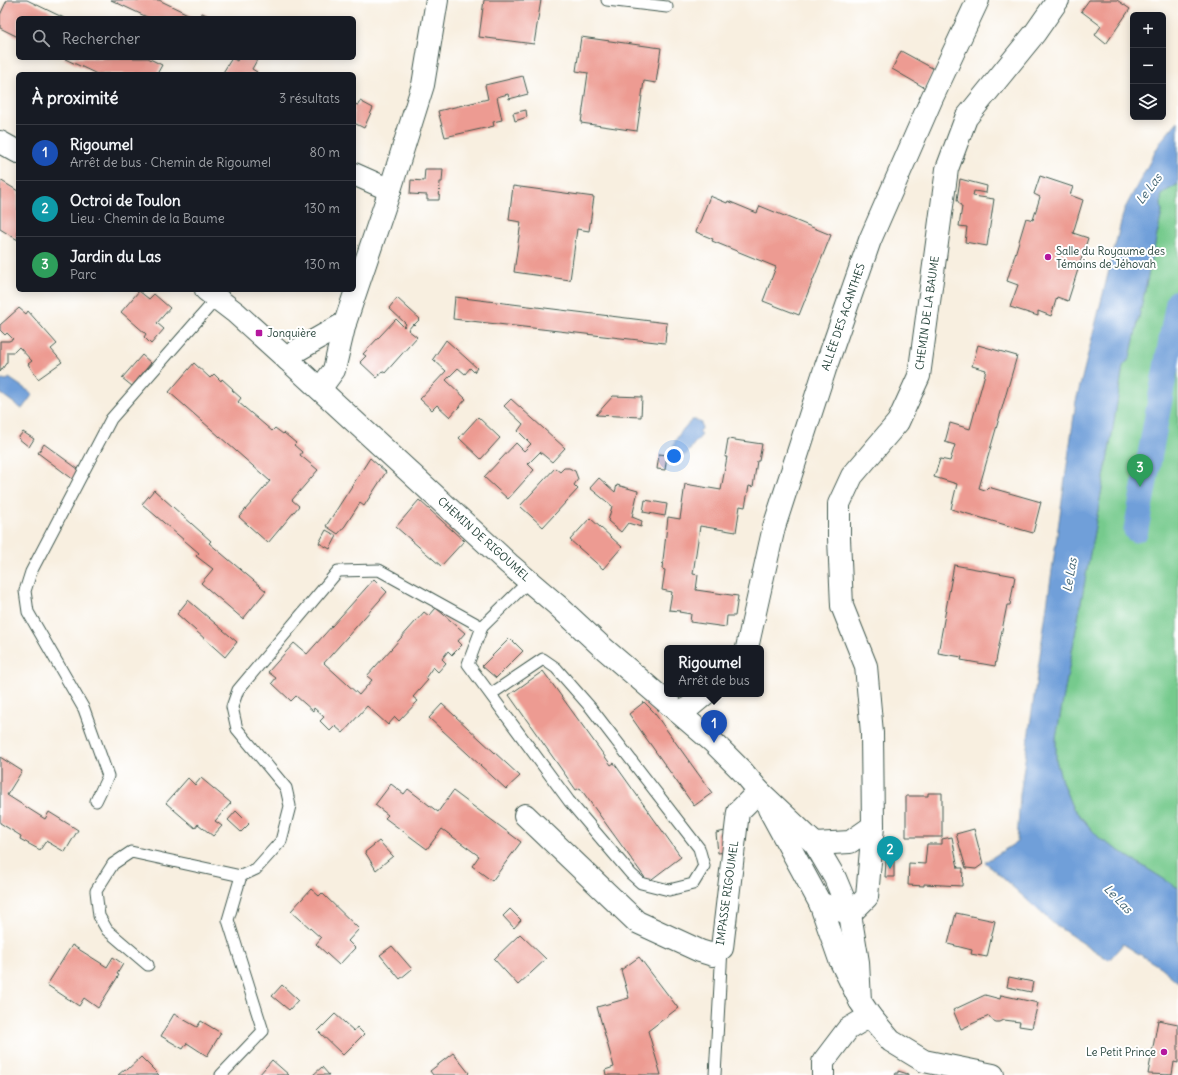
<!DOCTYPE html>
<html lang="fr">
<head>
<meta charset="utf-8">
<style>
	body { margin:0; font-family:Delius,sans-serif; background:#242831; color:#f1f3f6 }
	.controls { position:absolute; right:12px; top:12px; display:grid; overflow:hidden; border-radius:6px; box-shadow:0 2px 10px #0003 }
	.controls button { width:36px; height:36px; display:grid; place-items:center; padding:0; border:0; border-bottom:1px solid #363941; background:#171b24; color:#f1f3f6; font:20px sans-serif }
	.you { position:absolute; left:674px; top:456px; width:14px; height:14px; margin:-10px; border:3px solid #fff; border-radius:50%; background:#1a73e8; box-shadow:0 0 0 6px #1a73e833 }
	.badge { display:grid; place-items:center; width:26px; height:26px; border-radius:50%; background:#7c3aed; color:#fff; font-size:13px; font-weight:700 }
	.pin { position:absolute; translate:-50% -33px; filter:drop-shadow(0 1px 2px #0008) }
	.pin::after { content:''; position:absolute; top:21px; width:14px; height:12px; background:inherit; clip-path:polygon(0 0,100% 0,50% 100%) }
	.popup { position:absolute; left:664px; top:645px; width:100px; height:52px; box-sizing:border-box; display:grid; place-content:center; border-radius:6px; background:#171b24; filter:drop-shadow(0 1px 3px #0005); font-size:13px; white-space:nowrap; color:#9ea1a6 }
	.popup b { font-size:15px; color:#f1f3f6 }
	.popup::after { content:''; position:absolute; left:50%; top:100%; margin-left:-8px; border:8px solid transparent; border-top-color:#171b24 }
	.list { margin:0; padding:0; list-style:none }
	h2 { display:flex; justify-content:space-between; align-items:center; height:52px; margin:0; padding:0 16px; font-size:17px }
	h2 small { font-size:13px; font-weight:400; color:#9ea1a6 }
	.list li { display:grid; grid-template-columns:26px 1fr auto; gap:12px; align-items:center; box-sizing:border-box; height:56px; padding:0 16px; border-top:1px solid #363941 }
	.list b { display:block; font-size:15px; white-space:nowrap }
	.list p { margin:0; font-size:13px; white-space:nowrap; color:#9ea1a6 }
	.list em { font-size:13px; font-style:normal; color:#9ea1a6 }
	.icon { flex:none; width:22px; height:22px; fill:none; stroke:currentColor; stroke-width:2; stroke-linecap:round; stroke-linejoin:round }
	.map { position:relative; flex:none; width:1178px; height:1075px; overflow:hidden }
	.search { position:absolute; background:#171b24; box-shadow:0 2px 10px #0003; left:16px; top:16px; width:340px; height:44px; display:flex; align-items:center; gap:10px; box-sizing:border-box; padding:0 14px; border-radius:6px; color:#9ea1a6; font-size:15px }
	.panel { position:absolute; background:#171b24; box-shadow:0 2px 10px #0003; left:16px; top:72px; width:340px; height:220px; border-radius:6px }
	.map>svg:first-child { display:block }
	.green { fill:#76ca8d; stroke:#4a8460 }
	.water { fill:#709fd9; stroke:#486e86 }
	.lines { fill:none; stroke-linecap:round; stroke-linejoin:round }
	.canal { stroke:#709fd9; stroke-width:25 }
	.building { fill:#ed9b92 }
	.lane-casing { stroke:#40584e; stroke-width:13 }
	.street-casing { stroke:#40584e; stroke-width:24 }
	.secondary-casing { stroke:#40584e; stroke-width:24 }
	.lane { stroke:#fff; stroke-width:11 }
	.street { stroke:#fff; stroke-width:22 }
	.secondary { stroke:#fff; stroke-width:22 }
	.poi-dot { fill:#b5179e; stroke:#fff; stroke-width:1.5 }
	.labels { text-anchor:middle; stroke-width:4; stroke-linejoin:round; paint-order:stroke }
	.poi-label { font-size:11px; fill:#1f3d34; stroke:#fff; text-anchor:start }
	.street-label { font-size:11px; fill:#1f3d34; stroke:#fff }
	.water-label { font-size:12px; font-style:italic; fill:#3b5f6e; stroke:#fff }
</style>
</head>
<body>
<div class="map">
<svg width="1178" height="1075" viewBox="0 0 1178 1075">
	<rect width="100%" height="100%" fill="#fff"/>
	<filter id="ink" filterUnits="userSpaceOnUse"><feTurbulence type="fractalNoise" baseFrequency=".025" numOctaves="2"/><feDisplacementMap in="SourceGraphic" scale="8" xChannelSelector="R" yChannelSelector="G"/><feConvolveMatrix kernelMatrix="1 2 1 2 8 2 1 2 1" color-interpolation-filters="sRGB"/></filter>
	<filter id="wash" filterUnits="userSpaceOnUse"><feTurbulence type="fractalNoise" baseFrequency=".012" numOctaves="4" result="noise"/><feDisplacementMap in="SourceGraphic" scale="16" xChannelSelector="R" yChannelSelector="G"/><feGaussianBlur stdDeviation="0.9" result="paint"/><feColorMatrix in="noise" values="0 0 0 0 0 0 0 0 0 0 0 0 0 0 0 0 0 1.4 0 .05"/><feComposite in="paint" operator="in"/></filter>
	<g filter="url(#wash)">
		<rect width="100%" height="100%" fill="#f8efe0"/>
		<path class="green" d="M 1178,184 L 1178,888 L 1100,839 L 1072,807 L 1062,782 L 1056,760 L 1056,738 L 1112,434 L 1123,366 L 1130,358 L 1162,212 C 1159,189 1162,195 1178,184 Z"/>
		<g class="water">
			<path d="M 1178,121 L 1178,184 C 1162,195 1159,189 1162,212 L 1130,358 L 1123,366 L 1112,434 L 1056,738 L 1056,760 L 1062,782 L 1072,807 L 1100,839 L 1178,888 L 1178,982 L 1160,967 L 1123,944 L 1109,960 L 1055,925 L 985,862 L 1017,842 L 1020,795 L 1068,458 L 1076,401 L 1080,386 L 1124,210 L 1161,141 Z"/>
			<polygon points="9,378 33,394 22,409 0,393 0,380 2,379 7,380"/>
			<path d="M 692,420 L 697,420 L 701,423 L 702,429 L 699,432 L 702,435 C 699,438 696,442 693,445 C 688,453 687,457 677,454 C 675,452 673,448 674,445 C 675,438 687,424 692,420 Z"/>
		</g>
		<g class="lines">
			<polyline class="canal" points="1136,530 1178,302"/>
		</g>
		<g id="blocks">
			<g class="building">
				<polygon points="7,0 27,0 64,18 18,18 18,37 0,28 0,15"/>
				<polygon points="111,0 159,0 196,18 149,18"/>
				<polygon points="484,0 541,0 534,44 479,37"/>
				<polygon points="1089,0 1117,0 1130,9 1106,44 1095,35 1101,26 1081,11"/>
				<polygon points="202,13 213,18 200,18"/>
				<polygon points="581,37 661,48 656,83 644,81 637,131 581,123 588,73 576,71"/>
				<polygon points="901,51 934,69 925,88 892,69"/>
				<polygon points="63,58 148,58 162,65 157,74 97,74"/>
				<polygon points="232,58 237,61 238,58 253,58 257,60 252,69 257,72 256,74 222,74"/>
				<polygon points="523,76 528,94 509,99 508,94 497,97 502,120 493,122 494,126 445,137 438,111 488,99 485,85"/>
				<polygon points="360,101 373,108 364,128 354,123 354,104 358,105"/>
				<polygon points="526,110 527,117 515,121 513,113"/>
				<polygon points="425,169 443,169 442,182 440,182 439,200 427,200 427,195 410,194 411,180 424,181"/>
				<polygon points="1040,176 1073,187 1070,195 1083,200 1073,233 1088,238 1068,301 1057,297 1051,316 1038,311 1038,316 1010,307 1018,285 1007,281 1026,218 1033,220 1040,197 1034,194"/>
				<polygon points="960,179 987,186 986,193 974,191 973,196 994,199 987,246 965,242 967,227 959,226 962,207 957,200"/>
				<polygon points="0,180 18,191 18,240 0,229"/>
				<polygon points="513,186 594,197 589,231 577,229 570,280 514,272 521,222 509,220"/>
				<polygon points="710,196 727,203 728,201 757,213 760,206 831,235 799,315 763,301 776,267 712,241 713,239 696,232"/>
				<polygon points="139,291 149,299 154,294 170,308 157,323 164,329 151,344 144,337 146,334 121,312"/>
				<polygon points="455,297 667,323 665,343 453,319"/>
				<polygon points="397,298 420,319 414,325 413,324 408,330 417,337 385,373 382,371 377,378 360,362 366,356 363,354 396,319 404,327 406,324 389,308"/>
				<polygon points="19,308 26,314 28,311 57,344 51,349 62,362 38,379 28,364 32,361 19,347 14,352 7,352 7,362 0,372 0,341 9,341 13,339 7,333 5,335 0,330 0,325"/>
				<polygon points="446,340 477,368 474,372 470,368 465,374 458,368 446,380 466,399 450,417 437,405 432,410 420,399 446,371 433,359"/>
				<polygon points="978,345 1017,356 979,488 985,490 988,487 1041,502 1033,533 951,509 957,484 934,477 940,459 950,461 955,445 945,442 950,423 970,429 986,370 972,366"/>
				<polygon points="142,355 151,363 132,386 122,378"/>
				<polygon points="194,363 210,378 214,374 221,381 222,379 233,389 232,390 241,398 238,402 272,431 275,428 283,434 284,433 296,443 294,445 302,452 300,455 318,470 292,500 299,506 268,543 239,517 270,481 169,392"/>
				<polygon points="613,396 642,397 641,417 596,415"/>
				<polygon points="511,399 565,448 552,462 540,452 528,464 534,470 508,499 484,477 516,443 524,451 531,444 518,431 523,424 504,406"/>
				<polygon points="478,417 500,438 481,459 459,438"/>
				<polygon points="23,432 34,439 29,447 18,438"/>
				<polygon points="728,439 762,444 759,461 757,461 753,487 749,486 745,507 740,506 736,532 700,526 693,574 698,575 696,590 738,596 735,616 727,616 726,627 690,622 691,614 679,612 680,611 669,610 672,592 662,590 665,570 662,569 668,517 680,519 685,484 721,490 727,457 725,457"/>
				<polygon points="44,444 78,469 74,480 38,453"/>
				<polygon points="659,454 667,455 665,470 657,469"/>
				<polygon points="370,458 386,472 364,506 360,503 345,526 338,534 326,526"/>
				<polygon points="555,468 560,472 564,468 569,468 575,471 578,479 574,485 578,489 543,527 520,506"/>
				<polygon points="599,478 615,492 617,485 638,491 632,517 642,521 641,527 628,523 621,532 608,521 612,506 590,488"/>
				<polygon points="154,490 211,541 209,543 266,591 243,619 201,583 213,569 196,556 199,553 142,504"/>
				<polygon points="419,500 464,541 441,566 396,527"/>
				<polygon points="645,500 667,504 665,516 643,512"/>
				<polygon points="590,518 622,547 603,569 570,540"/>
				<polygon points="326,530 337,536 330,549 319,543"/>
				<polygon points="954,565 1015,576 1010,605 1007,605 995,666 961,660 962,657 938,653"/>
				<polygon points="374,579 387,592 324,663 359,695 372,680 367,676 424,612 429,616 436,608 465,633 458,641 462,645 452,655 448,651 442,659 446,663 438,672 433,667 426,677 428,680 413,697 418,701 399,721 395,717 388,725 367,706 343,733 335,726 330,731 320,721 324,717 314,708 313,711 296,696 291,701 272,683 276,678 268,672 294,643 307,654"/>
				<polygon points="188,600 237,642 225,657 177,614"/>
				<polygon points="510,638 523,651 496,678 482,666"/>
				<polygon points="543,671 611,765 614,763 681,857 648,882 580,788 576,790 509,695"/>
				<polygon points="644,702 653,711 712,793 694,806 629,714"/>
				<polygon points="442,704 520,776 506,789 429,718"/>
				<polygon points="0,757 22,771 7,795 45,819 49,812 78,830 65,852 46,841 40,850 20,839 21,836 0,823"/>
				<polygon points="188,778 195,785 201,778 231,803 215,821 222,826 213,836 198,824 195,828 166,803"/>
				<polygon points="391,784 404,794 408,789 438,812 453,791 521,842 492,881 472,866 479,856 442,829 427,849 385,818 388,815 375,805"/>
				<polygon points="928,793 942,793 942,837 906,837 906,796 928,796"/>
				<polygon points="236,811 249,824 241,832 228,820"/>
				<polygon points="974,829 983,864 976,869 966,868 956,834"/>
				<polygon points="725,831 727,852 718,853 716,833"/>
				<polygon points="952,837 958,868 963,868 962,886 924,884 924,886 908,885 909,863 925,864 927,844 942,844 942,839"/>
				<polygon points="379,841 393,856 376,870 365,852"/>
				<polygon points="886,861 894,861 894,877 885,877"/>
				<polygon points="311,889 319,896 322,893 359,929 348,941 355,948 339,965 316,944 321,938 291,911"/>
				<polygon points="510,909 521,920 514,928 503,916"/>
				<polygon points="956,913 995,921 987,957 971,954 972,950 948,944"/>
				<polygon points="520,934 546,959 518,985 494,959"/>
				<polygon points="72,945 107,967 113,957 123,964 117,974 119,975 98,1008 84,998 79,1006 47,985"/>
				<polygon points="392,946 412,969 400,979 380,955"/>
				<polygon points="639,957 678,1008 648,1031 661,1075 606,1075 605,1070 614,1067 597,1007 629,998 621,970"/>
				<polygon points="1009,977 1033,982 1031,992 1007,987"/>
				<polygon points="282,985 298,1000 289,1010 272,996"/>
				<polygon points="985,995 1000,999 1001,995 1038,1003 1032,1028 1019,1026 1020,1022 1004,1020 1000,1022 996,1022 992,1020 989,1016 961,1029 953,1010"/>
				<polygon points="174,1014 197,1027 201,1021 221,1033 207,1056 187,1043 183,1049 161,1036"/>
				<polygon points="335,1014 354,1031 357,1027 364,1034 343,1055 318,1031"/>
				<polygon points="1158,1020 1178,1024 1178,1063 1174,1062 1172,1075 1148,1074"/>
				<polygon points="453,1053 469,1073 467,1075 433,1075 430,1071"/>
				<polygon points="141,1057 159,1075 118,1075 125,1069 127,1070"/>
				<polygon points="272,1060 289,1075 259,1075"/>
				<polygon points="322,1067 329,1075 313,1075"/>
				<polygon points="898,1071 908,1074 908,1075 895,1075 896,1073 898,1073"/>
			</g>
		</g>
	</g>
	<g filter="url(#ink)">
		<use href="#blocks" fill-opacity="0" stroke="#40584e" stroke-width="1"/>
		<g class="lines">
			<defs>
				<g id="lane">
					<polyline points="607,0 667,7"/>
					<polyline points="482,627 468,664 569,801 631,874 641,883 669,890 693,884 704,866 699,848 591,708 556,668 543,659 491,694"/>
					<polyline points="96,801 108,776 84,709 28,612 25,591 31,572 111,419 217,298"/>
					<polyline points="148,965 107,930 99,916 96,891 113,864 131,852 241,876 256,869 281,841 290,806 286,788 237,729 232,707 238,690 338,571 379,570 482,627 529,581"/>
					<polyline points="221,1075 263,1031 228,920 241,876"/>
					<polyline points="715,1075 722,948"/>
				</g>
				<g id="street">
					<polyline points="354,174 390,190"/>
					<polyline points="288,360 296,351 345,323"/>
					<polyline points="320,389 334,370 345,323 390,190 423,85 437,0"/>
					<polyline points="747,648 774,527 825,369 870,240 932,98 978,0"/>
					<polyline points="681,714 705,694"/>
					<polyline points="525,815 637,922 700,951 713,955 722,948 738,812 759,791"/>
					<polyline points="815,844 850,842 873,826"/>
					<polyline points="820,903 850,914 867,897 873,826 872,733 866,666 842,606 839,538 839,504 852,476 898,422 919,376 947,169 966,118 1035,33 1058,0"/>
					<polyline points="823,1075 823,1062 848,1029 870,1016"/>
				</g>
				<g id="secondary">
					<polyline points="0,142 18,152"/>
					<polyline points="206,290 236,313 288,360 509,564 557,605 601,646 714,743 743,772 759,791 815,844 835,878 850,914 858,962 860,1001"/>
					<polyline points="769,809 820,903 840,960 860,1001 870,1016 891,1041 924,1061 993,1075"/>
				</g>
			</defs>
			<use href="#lane" class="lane-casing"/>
			<use href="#street" class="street-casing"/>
			<use href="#secondary" class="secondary-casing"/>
			<use href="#lane" class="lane"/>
			<use href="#street" class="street"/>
			<use href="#secondary" class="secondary"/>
		</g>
	</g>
	<g class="poi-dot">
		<circle cx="1048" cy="257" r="4"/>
		<rect x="255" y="329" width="8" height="8" rx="2"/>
		<circle cx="1164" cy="1052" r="4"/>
	</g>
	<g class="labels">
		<g class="poi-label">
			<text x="1056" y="255">Salle du Royaume des<tspan x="1056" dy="13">Témoins de Jéhovah</tspan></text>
			<text x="267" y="337">Jonquière</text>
			<text x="1156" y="1056" text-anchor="end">Le Petit Prince</text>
		</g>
		<g class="street-label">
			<text transform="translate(927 313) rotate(-82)" y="4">CHEMIN DE LA BAUME</text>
			<text transform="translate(843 317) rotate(-71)" y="4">ALLÉE DES ACANTHES</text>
			<text transform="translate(484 539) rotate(42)" y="4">CHEMIN DE RIGOUMEL</text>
			<text transform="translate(727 893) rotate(-82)" y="4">IMPASSE RIGOUMEL</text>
		</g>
		<g class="water-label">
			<text transform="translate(1149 189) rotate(-53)" y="4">Le Las</text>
			<text transform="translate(1070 575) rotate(-80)" y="4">Le Las</text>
			<text transform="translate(1118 899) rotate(46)" y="4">Le Las</text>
		</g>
	</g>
</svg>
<div class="controls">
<button>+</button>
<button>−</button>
<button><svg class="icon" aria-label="layers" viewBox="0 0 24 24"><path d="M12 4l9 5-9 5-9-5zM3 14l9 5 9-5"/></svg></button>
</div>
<div class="you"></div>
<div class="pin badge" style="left:714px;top:743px;background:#1a4fb4">1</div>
<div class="popup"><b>Rigoumel</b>Arrêt de bus</div>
<div class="pin badge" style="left:890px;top:869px;background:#0f9aa8">2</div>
<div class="pin badge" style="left:1140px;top:487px;background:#2e9e5b">3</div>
<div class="search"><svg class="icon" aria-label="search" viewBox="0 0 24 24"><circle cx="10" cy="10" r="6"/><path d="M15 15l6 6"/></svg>Rechercher</div>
<section class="panel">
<h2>À proximité<small>3 résultats</small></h2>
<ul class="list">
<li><span class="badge" style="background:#1a4fb4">1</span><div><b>Rigoumel</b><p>Arrêt de bus · Chemin de Rigoumel</p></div><em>80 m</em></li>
<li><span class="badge" style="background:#0f9aa8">2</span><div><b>Octroi de Toulon</b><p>Lieu · Chemin de la Baume</p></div><em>130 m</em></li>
<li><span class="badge" style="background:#2e9e5b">3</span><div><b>Jardin du Las</b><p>Parc</p></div><em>130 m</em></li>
</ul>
</section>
</div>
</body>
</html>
